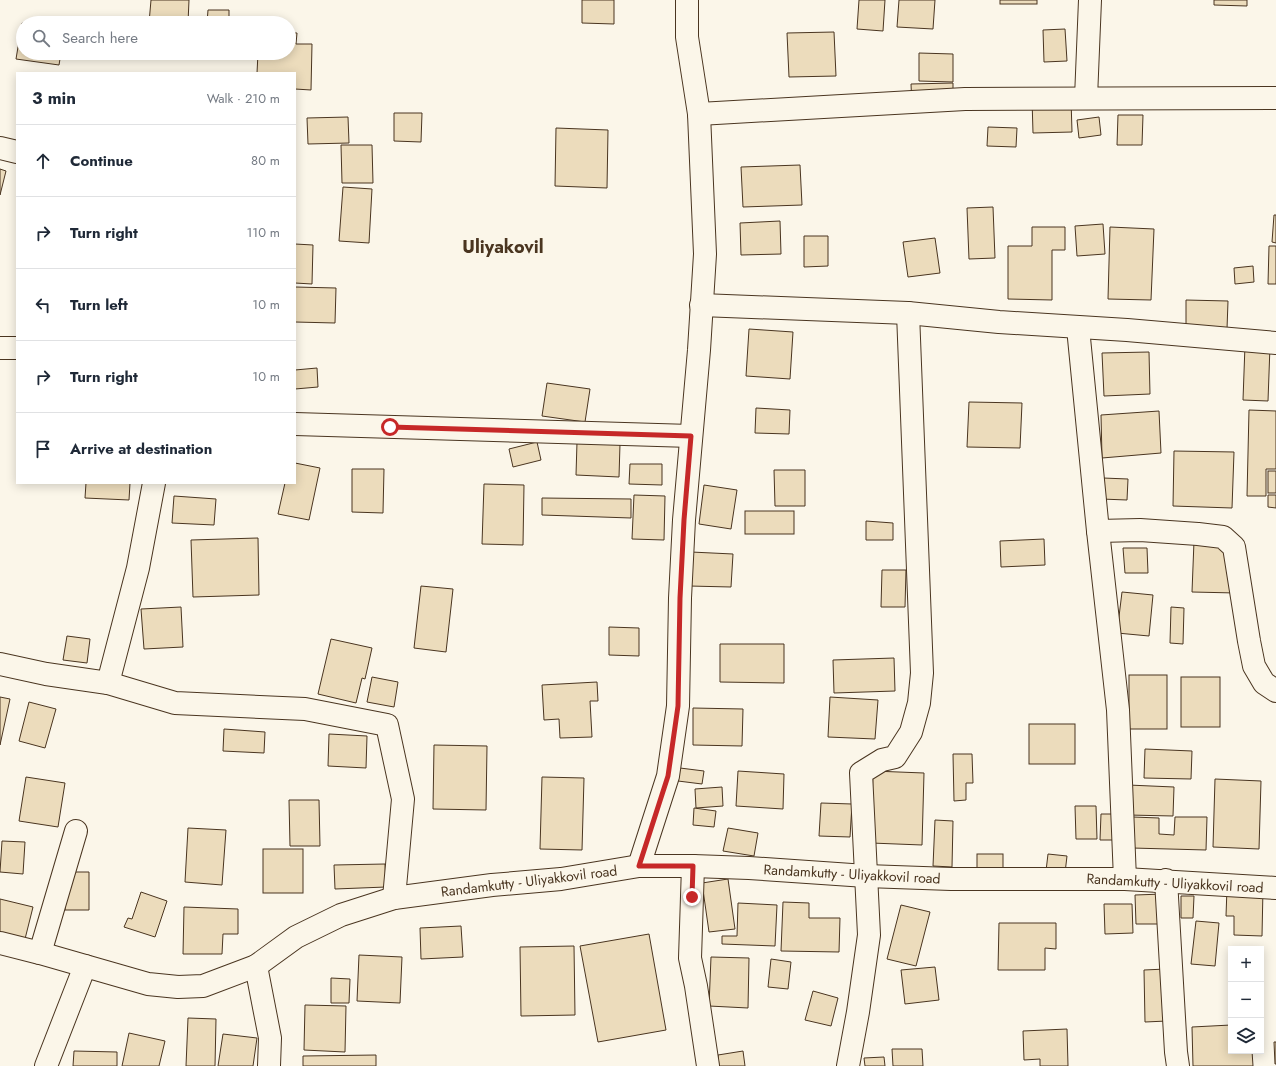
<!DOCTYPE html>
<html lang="en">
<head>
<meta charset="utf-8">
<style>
	body { margin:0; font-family:Jost,sans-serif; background:#f2f2f3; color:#1f2937 }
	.controls { position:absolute; right:12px; bottom:12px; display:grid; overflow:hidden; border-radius:0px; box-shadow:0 2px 10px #0003 }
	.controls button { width:36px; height:36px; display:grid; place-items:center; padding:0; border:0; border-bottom:1px solid #e0e1e3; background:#fff; color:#1f2937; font:20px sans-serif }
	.stop { position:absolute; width:12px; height:12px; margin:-9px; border:3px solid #c62828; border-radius:50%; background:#fff }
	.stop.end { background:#c62828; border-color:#fff; box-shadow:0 1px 4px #0008 }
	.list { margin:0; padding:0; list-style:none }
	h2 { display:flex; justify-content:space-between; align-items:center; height:52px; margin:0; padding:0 16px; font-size:17px }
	h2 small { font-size:13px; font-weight:400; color:#747a83 }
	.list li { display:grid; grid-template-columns:26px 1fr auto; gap:12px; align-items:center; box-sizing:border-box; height:72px; padding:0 16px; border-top:1px solid #e0e1e3 }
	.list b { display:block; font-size:15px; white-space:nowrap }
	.list em { font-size:13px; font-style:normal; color:#747a83 }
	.icon { flex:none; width:22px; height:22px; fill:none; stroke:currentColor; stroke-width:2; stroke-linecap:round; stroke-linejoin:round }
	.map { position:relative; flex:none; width:1276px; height:1066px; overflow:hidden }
	.search { position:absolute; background:#fff; box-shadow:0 2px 10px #0003; left:16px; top:16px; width:280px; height:44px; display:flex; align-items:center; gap:10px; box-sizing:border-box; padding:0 14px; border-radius:22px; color:#747a83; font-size:15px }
	.panel { position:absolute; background:#fff; box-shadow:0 2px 10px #0003; left:16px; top:72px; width:280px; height:412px; border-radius:0px }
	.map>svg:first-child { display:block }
	.building { fill:#ecdcbc; stroke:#4a3520 }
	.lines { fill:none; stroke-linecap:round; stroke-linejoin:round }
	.minor-casing { stroke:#4a3520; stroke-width:24 }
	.tertiary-casing { stroke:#4a3520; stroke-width:24 }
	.minor { stroke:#fbf6e9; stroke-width:22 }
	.tertiary { stroke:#fbf6e9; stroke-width:22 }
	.route { stroke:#c62828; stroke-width:5 }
	.labels { text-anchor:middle; stroke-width:3; stroke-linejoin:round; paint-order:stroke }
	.street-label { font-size:14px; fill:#4a3520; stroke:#fbf6e9 }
	.district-label { font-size:18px; font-weight:bold; fill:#4a3520; stroke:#fbf6e9 }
</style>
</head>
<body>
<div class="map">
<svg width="1276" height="1066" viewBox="0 0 1276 1066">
	<rect width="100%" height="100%" fill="#fbf6e9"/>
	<g class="building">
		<polygon points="151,0 189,0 188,23 149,23"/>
		<polygon points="582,0 614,0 614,24 582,23"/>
		<polygon points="859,0 885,0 883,31 857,29"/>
		<polygon points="899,0 935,0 933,29 897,27"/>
		<rect x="1000" y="0" width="37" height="4"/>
		<polygon points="1214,0 1247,0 1247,6 1214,5"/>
		<polygon points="208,10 229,10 229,23 207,23"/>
		<polygon points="22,23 24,23 23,53 61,53 59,65 16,59"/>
		<polygon points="1065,29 1067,61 1044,62 1043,30"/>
		<polygon points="834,32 836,76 789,77 787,33"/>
		<polygon points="289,33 297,33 296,44 312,44 311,90 295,89 295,73 257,73 258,53 289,53"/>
		<polygon points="117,53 150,53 149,59 116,54"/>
		<polygon points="919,53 953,54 953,82 919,81"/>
		<polygon points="953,83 953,106 912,107 911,84"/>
		<polygon points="1032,99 1071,99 1072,132 1033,133"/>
		<polygon points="394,113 422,113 421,142 394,141"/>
		<polygon points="1118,115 1143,115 1142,145 1117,145"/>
		<polygon points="348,117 349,143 308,144 307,118"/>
		<polygon points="1099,117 1101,135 1079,138 1077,120"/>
		<polygon points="988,127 1017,128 1016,147 987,146"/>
		<polygon points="556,128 608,130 607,188 555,186"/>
		<polygon points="341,145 372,145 373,183 342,183"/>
		<polygon points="800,165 802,205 743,207 741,167"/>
		<polygon points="0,169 6,171 0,195"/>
		<polygon points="343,187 372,189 369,243 339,241"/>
		<polygon points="993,207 995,258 969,259 967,208"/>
		<polygon points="1274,215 1276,215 1276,243 1272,242"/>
		<polygon points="780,221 781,254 741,255 740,223"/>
		<polygon points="1103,224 1105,254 1077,256 1075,226"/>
		<polygon points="1032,227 1065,227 1065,250 1052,250 1052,300 1008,299 1008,246 1032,246"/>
		<polygon points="1110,227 1154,229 1151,300 1108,299"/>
		<polygon points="804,236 828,236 828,266 804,267"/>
		<polygon points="935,238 940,273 908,277 903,242"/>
		<polygon points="295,244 313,245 312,284 295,283"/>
		<polygon points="1269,246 1276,246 1276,284 1268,284"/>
		<polygon points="1253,266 1254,282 1235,284 1234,268"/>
		<polygon points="295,287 336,288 335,323 295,322"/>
		<polygon points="1186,300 1228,301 1227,329 1186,328"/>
		<polygon points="749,329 793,332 790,379 746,376"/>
		<polygon points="1245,345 1270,346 1268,401 1243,400"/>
		<polygon points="1149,352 1150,394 1104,396 1102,353"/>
		<polygon points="317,368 318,387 295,389 295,370"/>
		<polygon points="547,383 590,389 585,422 542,416"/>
		<polygon points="969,402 1022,403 1020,448 967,447"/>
		<polygon points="756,408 790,410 789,434 755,433"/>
		<polygon points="1249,410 1276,411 1276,469 1266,469 1266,496 1247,496"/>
		<polygon points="1159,411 1161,453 1102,458 1101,415"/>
		<polygon points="537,442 541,460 513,467 509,449"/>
		<polygon points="577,442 620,444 619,477 576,475"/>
		<polygon points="1174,451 1234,452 1232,508 1173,506"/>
		<polygon points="295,463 320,468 309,520 278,514 285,483 295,483"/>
		<polygon points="630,464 662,464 662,485 629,484"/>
		<polygon points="352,469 384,469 383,513 352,512"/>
		<polygon points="774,470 805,470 805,506 775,506"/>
		<rect x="1268" y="471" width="8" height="22"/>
		<polygon points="1103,478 1128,479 1127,500 1101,499"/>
		<polygon points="86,483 130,483 129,500 85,498"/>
		<polygon points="484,484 524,485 523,545 482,544"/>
		<polygon points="704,485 737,490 731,529 699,524"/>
		<polygon points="634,495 665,496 664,540 632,539"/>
		<polygon points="1268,495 1276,495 1276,508 1268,507"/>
		<polygon points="174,496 216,499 214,525 172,523"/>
		<polygon points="542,498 631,499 631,518 542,515"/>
		<rect x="745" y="511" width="49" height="23"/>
		<polygon points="866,521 893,523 893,540 866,540"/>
		<polygon points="258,538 259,595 193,597 191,540"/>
		<polygon points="1044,539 1045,565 1001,567 1000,541"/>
		<polygon points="1194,541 1228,542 1236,593 1192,592"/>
		<polygon points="1123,548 1147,548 1148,573 1125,573"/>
		<polygon points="691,552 733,554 731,587 689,586"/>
		<polygon points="882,570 906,570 905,607 881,607"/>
		<polygon points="421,586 453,589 446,652 414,648"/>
		<polygon points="1122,592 1153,595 1149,636 1117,633"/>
		<polygon points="181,607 183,647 144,649 141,609"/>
		<polygon points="1171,607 1184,608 1183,644 1170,643"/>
		<polygon points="609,627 639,628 639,656 609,655"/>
		<polygon points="67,636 90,639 87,663 63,660"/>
		<polygon points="331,639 372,648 365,679 362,678 356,703 318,694"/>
		<polygon points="720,644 784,644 784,683 720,682"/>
		<polygon points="894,658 895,691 834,693 833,660"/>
		<rect x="1129" y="675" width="38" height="54"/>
		<polygon points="372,677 398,682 394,707 367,702"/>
		<rect x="1181" y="677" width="39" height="50"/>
		<polygon points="597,682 598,701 590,701 592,737 560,738 559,719 544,720 542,685"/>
		<polygon points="0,697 10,699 0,745"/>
		<polygon points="830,697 878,700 875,739 828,737"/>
		<polygon points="29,702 56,709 45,748 19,741"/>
		<polygon points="693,708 743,709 742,746 693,745"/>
		<rect x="1029" y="724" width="46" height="40"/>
		<polygon points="224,729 265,732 264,753 223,751"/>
		<polygon points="329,734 367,736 366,768 328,766"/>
		<polygon points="434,745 487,746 486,810 433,809"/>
		<polygon points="1145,749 1192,751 1191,779 1144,778"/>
		<polygon points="953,754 972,754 973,783 966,783 966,800 954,801"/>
		<polygon points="680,768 704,771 702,784 678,781"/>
		<polygon points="738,771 784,774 783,809 736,806"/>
		<polygon points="873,771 924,773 922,845 871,843"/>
		<polygon points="26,777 65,783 58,827 19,821"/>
		<polygon points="542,777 584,778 582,850 540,849"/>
		<polygon points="1215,779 1261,781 1259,849 1213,847"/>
		<polygon points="1128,785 1174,787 1173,816 1128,815"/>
		<polygon points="722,787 723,806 696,808 695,789"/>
		<polygon points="289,800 319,800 320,846 290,846"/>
		<polygon points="821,803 852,804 850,837 819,836"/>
		<polygon points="1075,806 1096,806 1097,839 1076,839"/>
		<polygon points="694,808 716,811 714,827 693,825"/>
		<polygon points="1101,814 1114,814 1113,840 1100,840"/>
		<polygon points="1133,817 1159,818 1159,834 1174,835 1175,817 1207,817 1206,850 1132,848"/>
		<polygon points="935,820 953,821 952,867 933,866"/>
		<polygon points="188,828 226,830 222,885 185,882"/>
		<polygon points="728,828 758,833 754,856 723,851"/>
		<polygon points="2,841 25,842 23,874 0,872"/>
		<rect x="263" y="849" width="40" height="44"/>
		<rect x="977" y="854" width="26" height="19"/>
		<polygon points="1048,854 1067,856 1065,873 1046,871"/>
		<polygon points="385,864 386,887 335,889 334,865"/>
		<polygon points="66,872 89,872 89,910 65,910"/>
		<polygon points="728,879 735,929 709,932 702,883"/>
		<polygon points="1227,888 1263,888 1262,936 1234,935 1234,916 1226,916"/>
		<polygon points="141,892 167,901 155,937 124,927 128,918 132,919"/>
		<polygon points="1163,894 1164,924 1136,924 1135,895"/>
		<polygon points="1181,896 1194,896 1193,918 1181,918"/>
		<polygon points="0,899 33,907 25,939 0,933"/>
		<polygon points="783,902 809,903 809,918 840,918 839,952 781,951"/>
		<polygon points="738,903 777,905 775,946 722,944 722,936 737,936"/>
		<polygon points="1104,904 1132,904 1133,933 1105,934"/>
		<polygon points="901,905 930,912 916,966 887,959"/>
		<polygon points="184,907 238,909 238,934 223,934 222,954 183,954"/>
		<polygon points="1196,921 1219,923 1215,966 1191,964"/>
		<polygon points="999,923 1056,923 1056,949 1045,948 1045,970 998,970"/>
		<polygon points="461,926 463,957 421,959 420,928"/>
		<polygon points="649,934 666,1030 598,1042 580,946"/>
		<polygon points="574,946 575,1015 521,1016 520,947"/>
		<polygon points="359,955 402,957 400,1003 357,1001"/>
		<polygon points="711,957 749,958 748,1008 709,1006"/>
		<polygon points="771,959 791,962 788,989 768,987"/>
		<polygon points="935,967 939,1000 905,1004 901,970"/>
		<polygon points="1166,969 1167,1021 1145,1022 1144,970"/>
		<polygon points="331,978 350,979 349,1003 331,1003"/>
		<polygon points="813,991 838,998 831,1026 805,1020"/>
		<polygon points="305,1005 346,1006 345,1052 304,1050"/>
		<polygon points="188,1018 216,1019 215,1066 186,1066"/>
		<polygon points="1231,1025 1231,1051 1252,1051 1253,1066 1193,1066 1192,1027"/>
		<polygon points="1067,1029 1068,1066 1040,1066 1040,1059 1024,1060 1023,1031"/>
		<polygon points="129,1033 165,1041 159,1066 122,1066"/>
		<polygon points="223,1034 257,1038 253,1066 218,1066"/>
		<polygon points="1274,1042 1276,1042 1276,1064 1275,1064"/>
		<polygon points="892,1049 922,1049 923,1066 893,1066"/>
		<polygon points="74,1051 117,1052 117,1066 73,1066"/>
		<polygon points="743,1051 745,1066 719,1066 718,1055"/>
		<polygon points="376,1055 376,1066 303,1066 303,1056"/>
		<polygon points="884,1057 885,1066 865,1066 864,1058"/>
	</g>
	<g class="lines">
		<defs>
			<g id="minor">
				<polyline points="1086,98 1090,0"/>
				<polyline points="699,114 965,99 1276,98"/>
				<polyline points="0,148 17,152"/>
				<polyline points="701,305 908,313 999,322 1127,330 1276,343"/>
				<polyline points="1078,328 1098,531 1118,710 1125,879"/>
				<polyline points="0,348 17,348"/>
				<polyline points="295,424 691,436"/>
				<polyline points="1098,531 1140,530 1198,534 1223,537 1234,547 1249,641 1254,666 1264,683 1276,691"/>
				<polyline points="0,664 46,674 108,683 175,703 305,709 387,725 403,799 394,898"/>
				<polyline points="108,683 138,568 154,483"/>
				<polyline points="639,866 668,776 678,706 680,598 684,520 699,350 705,254 699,114 687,37 687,0"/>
				<polyline points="693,866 690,958 696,986 708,1066"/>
				<polyline points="1166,880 1176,1052 1178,1066"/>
				<polyline points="40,953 76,831"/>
				<polyline points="256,966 270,1038 269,1066"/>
				<polyline points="46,1066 85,966"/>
				<polyline points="848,1066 858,1012 869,935 861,773 882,760 895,757 911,732 919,703 922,673 908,313"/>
			</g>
			<polyline id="tertiary" points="0,943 40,953 148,984 178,987 203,986 256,966 296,937 341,915 394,898 492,885 561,879 639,866 693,866 749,868 866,876 951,879 1125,879 1276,888"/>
		</defs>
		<use href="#minor" class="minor-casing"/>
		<use href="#tertiary" class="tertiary-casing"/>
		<use href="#minor" class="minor"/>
		<use href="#tertiary" class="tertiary"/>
	</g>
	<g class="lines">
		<polyline class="route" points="390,427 691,436 684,520 680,598 678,706 668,776 639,866 693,866 692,897"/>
	</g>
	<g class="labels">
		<g class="street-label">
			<text transform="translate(852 874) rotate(3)" y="5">Randamkutty - Uliyakkovil road</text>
			<text transform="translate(529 881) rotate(-7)" y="5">Randamkutty - Uliyakkovil road</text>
			<text transform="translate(1175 883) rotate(3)" y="5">Randamkutty - Uliyakkovil road</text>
		</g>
		<g class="district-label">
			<text x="503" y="253">Uliyakovil</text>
		</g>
	</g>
</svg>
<div class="controls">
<button>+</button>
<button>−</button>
<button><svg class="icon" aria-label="layers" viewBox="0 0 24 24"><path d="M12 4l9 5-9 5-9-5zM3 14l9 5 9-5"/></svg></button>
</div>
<div class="stop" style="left:390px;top:427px"></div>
<div class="stop end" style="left:692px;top:897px"></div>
<div class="search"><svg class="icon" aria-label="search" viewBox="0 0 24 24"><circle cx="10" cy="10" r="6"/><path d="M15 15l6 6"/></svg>Search here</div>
<section class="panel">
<h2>3 min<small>Walk · 210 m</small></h2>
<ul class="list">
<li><svg class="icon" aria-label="ahead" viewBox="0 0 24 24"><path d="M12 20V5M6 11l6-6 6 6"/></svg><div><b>Continue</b></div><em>80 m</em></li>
<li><svg class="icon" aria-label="right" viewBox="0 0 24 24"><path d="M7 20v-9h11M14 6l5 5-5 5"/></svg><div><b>Turn right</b></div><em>110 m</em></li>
<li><svg class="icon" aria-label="left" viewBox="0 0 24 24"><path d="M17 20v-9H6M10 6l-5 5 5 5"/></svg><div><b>Turn left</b></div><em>10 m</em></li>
<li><svg class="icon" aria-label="right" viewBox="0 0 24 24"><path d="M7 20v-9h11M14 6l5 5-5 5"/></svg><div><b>Turn right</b></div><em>10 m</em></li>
<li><svg class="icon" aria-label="arrive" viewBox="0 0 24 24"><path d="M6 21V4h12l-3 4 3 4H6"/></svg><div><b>Arrive at destination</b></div></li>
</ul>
</section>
</div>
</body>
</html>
